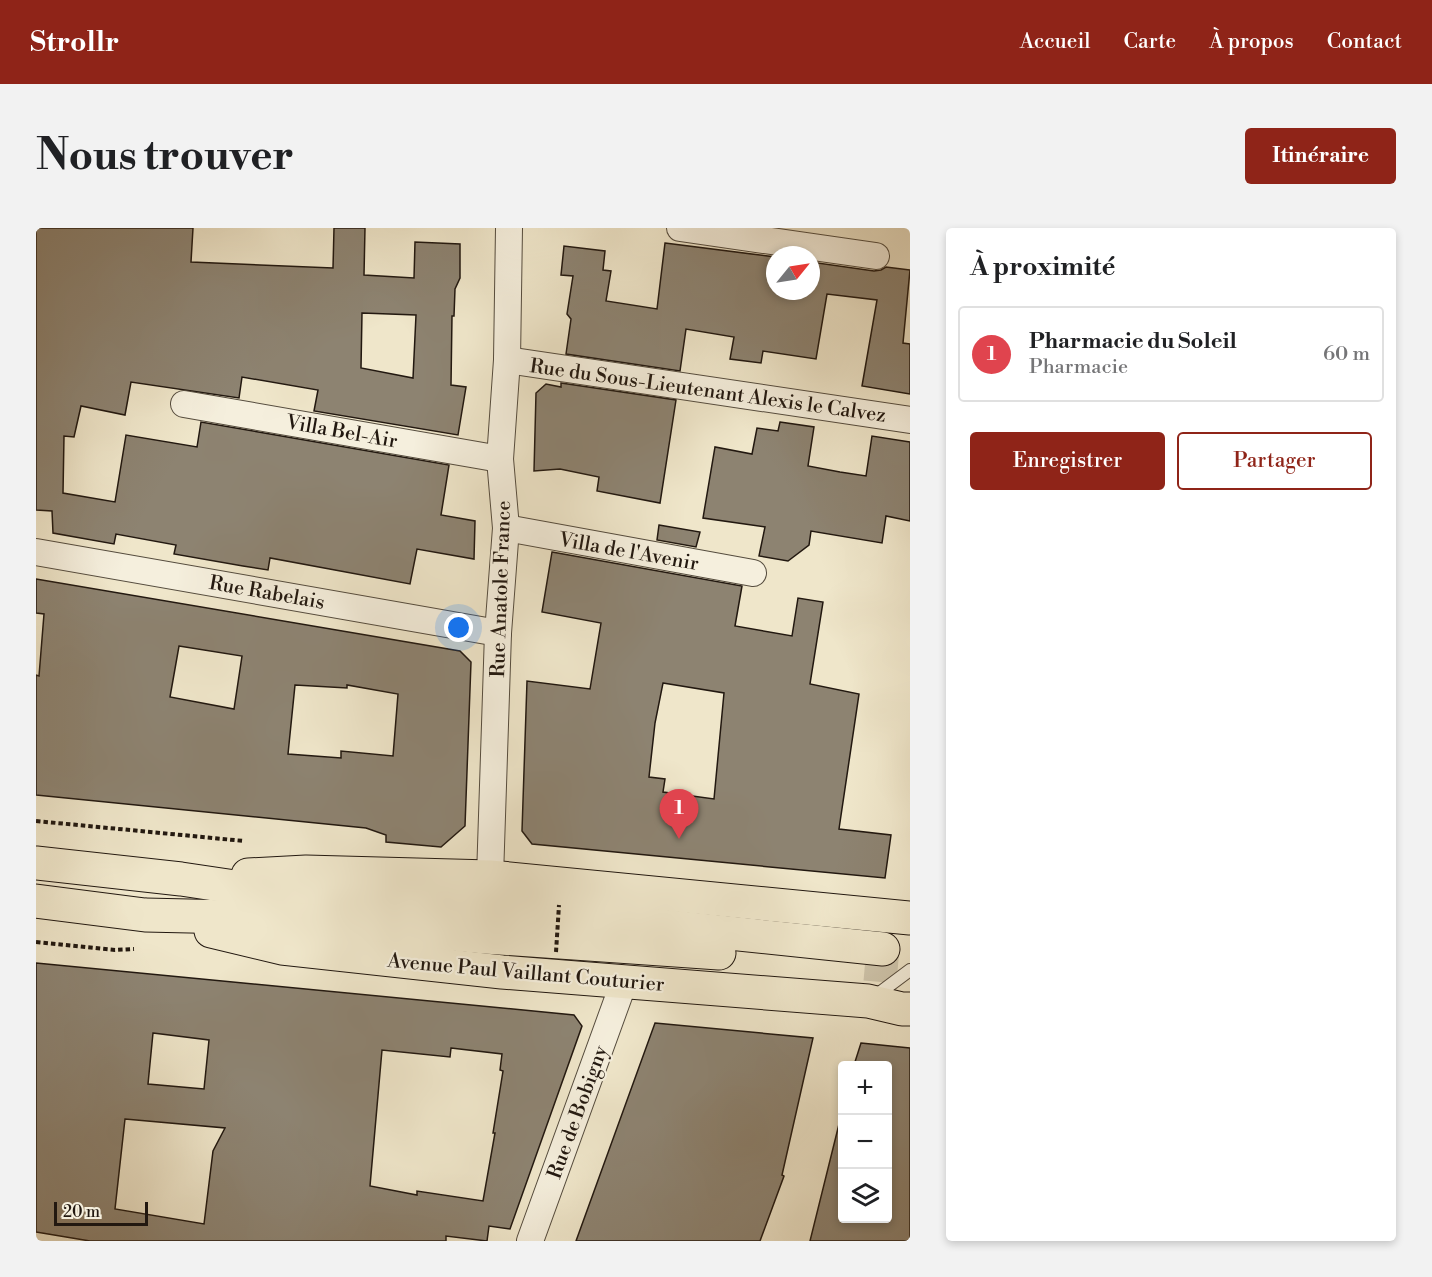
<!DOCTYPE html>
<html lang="fr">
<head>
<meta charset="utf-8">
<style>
	body { margin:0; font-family:"Libre Bodoni",serif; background:#f2f2f2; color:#202124 }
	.controls { position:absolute; right:18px; bottom:18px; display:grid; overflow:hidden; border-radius:6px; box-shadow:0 3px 9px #0003 }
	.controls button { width:54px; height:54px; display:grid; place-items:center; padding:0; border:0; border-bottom:2px solid #e0e0e0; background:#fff; color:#202124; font:30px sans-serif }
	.compass { position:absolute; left:730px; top:18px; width:54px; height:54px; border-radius:50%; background:#fff; box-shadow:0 3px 9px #0003; rotate:60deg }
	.scale { position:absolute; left:18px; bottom:15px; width:94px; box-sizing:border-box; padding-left:6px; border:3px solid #221810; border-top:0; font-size:16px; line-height:21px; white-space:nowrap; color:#221810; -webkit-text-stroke:4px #f5efdd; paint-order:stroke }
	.you { position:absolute; left:423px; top:400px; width:21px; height:21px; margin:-15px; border:4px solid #fff; border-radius:50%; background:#1a73e8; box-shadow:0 0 0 9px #1a73e833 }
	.badge { display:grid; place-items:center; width:39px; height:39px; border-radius:50%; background:#8f2418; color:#fff; font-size:20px; font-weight:700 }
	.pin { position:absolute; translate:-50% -50px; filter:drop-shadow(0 2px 3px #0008) }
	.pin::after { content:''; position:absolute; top:32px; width:21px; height:18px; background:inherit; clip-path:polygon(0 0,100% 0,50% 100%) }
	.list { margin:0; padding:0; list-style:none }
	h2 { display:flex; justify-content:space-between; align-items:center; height:78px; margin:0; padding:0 24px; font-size:26px }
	h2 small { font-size:20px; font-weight:400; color:#757577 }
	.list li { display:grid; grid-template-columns:39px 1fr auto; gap:18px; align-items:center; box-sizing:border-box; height:96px; margin:0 12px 12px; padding:0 12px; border:2px solid #e0e0e0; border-radius:6px }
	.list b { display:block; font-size:22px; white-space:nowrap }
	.list p { margin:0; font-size:20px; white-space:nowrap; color:#757577 }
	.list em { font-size:20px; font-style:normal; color:#757577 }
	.actions { display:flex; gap:12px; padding:18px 24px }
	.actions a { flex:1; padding:14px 0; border:2px solid #8f2418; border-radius:6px; text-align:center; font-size:21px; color:#8f2418 }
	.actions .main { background:#8f2418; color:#fff }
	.icon { flex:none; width:33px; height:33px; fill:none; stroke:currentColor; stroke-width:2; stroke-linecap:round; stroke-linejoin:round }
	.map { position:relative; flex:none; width:874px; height:1013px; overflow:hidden; border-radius:6px }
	header { display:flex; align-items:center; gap:36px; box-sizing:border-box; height:84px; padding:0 30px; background:#8f2418; color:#fff }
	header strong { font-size:28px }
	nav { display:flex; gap:33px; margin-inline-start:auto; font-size:21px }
	.intro { display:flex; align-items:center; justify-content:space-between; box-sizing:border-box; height:144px; padding:0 36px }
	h1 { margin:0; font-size:42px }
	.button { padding:15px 27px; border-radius:6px; background:#8f2418; color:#fff; font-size:21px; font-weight:700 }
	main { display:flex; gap:36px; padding:0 36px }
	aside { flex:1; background:#fff; border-radius:6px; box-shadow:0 3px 9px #0003 }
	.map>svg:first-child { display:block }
	.building { fill:#8d8371; stroke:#221810; stroke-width:1.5; fill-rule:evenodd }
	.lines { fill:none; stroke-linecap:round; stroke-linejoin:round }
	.primary-tunnel { stroke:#d0c7ae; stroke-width:33; stroke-dasharray:33 16; stroke-linecap:butt }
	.service-casing { stroke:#554c3e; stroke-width:14 }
	.minor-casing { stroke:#554c3e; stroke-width:28 }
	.primary-casing { stroke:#221810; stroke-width:35 }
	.path { stroke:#221810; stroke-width:4; stroke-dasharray:4.5 3; stroke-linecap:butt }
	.service { stroke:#f5efdd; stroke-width:12 }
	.minor { stroke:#f5efdd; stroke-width:26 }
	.primary { stroke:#efe6ca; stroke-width:33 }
	.path-bridge { stroke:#221810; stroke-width:4; stroke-dasharray:4.5 3; stroke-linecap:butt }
	.labels { text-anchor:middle; stroke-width:4.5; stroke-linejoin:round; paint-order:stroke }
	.street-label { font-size:20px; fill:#221810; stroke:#f5efdd }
</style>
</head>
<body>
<header>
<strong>Strollr</strong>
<nav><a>Accueil</a><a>Carte</a><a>À propos</a><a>Contact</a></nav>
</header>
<div class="intro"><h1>Nous trouver</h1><a class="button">Itinéraire</a></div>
<main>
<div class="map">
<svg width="874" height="1013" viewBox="0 0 874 1013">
	<rect width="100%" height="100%" fill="#efe6ca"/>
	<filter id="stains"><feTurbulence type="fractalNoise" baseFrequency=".00333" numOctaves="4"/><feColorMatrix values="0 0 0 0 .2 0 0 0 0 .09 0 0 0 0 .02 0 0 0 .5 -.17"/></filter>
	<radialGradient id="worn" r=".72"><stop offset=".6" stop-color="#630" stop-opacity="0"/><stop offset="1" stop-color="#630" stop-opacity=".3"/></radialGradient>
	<g class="building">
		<path d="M 0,0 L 157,0 L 155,34 L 297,40 L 298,0 L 329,0 L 328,47 L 378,50 L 379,14 L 424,16 L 424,50 L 419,61 L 418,88 L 416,88 L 415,157 L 430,159 L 422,207 L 278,183 L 282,162 L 206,149 L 203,170 L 95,154 L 89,187 L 45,178 L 38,209 L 28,208 L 27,265 L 79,274 L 90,207 L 161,219 L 165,194 L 413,237 L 405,287 L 439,293 L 438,331 L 381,321 L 374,356 L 234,330 L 232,342 L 207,338 L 138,326 L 140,317 L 80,306 L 78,316 L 17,305 L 16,283 L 0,282 ZM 326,85 L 380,87 L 377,150 L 325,140 Z"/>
		<polygon points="629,15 739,29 739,63 775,63 775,34 838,43 845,42 850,39 874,42 867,115 874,116 874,166 826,158 841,72 791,66 780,131 727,123 725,135 694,131 698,109 650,101 644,143 530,126 535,91 531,86 537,48 525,47 528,18 569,23 567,42 575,43 570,73 621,81"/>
		<polygon points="525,155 640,172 624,275 561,263 563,249 524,241 498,243 500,165 510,156 525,159"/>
		<polygon points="744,194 778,199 772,238 804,244 830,248 836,208 874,214 874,293 850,288 846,315 775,303 773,317 752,333 723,328 729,299 667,290 679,219 716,226 721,200 742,203"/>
		<polygon points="623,297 664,304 660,319 621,312"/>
		<path d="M 516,324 L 706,358 L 699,398 L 756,408 L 762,370 L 787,374 L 774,456 L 823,466 L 803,601 L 855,607 L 849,650 L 496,616 L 486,603 L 491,453 L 554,461 L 565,395 L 506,384 ZM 627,455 L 688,465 L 678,571 L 627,564 L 629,551 L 613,549 L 619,495 Z"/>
		<path d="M 0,351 L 424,423 L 435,434 L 429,598 L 405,619 L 350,614 L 350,607 L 330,600 L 0,567 L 0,447 L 3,448 L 8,386 L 0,385 ZM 143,418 L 206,428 L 198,481 L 134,469 ZM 259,457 L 311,460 L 311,457 L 362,466 L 357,528 L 305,523 L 305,530 L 252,526 Z"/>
		<path d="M 0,735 L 538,787 L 546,798 L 474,1001 L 453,998 L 451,1013 L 410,1008 L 410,1013 L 54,1013 L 0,1004 ZM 117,805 L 173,812 L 168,861 L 112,856 ZM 415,820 L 466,826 L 464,842 L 467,843 L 457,905 L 459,905 L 447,973 L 381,963 L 381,967 L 334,958 L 346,822 L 414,829 ZM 89,891 L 189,900 L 177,923 L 168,996 L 79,981 Z"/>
		<polygon points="619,795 777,810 746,947 748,948 724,1013 540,1013"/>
		<polygon points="825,815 874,820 874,1013 774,1013 807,880 807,990 852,990 852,837 818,837"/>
	</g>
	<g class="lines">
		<polyline class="primary-tunnel" points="829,736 874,740"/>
		<defs>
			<polyline id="service" points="838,769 874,742"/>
			<g id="minor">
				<polyline points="644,0 840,28"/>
				<polyline points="471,132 874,192"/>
				<polyline points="148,176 464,231"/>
				<polyline points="470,300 717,345"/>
				<polyline points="0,324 462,405"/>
				<polyline points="454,649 462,405 470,300 464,231 471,132 473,0"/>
				<polyline points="494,1013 588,754"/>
			</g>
			<g id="primary">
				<polyline points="0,635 145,651 271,670 451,680 847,721"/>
				<polyline points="212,647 270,644 454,649 874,690"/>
				<polyline points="0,673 109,687 244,690 449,709 683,725"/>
				<polyline points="175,703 246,720 466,744 832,773 866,781 874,781"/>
			</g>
		</defs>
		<use href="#service" class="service-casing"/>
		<use href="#minor" class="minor-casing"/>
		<use href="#primary" class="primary-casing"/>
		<g class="path">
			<polyline points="0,593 208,613"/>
			<polyline points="0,714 79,722 98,721"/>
		</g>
		<use href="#service" class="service"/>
		<use href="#minor" class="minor"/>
		<use href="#primary" class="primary"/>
		<polyline class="path-bridge" points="520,724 523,677"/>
	</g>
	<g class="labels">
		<g class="street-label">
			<text transform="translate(672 162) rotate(8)" y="7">Rue du Sous-Lieutenant Alexis le Calvez</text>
			<text transform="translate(306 203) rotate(10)" y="7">Villa Bel-Air</text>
			<text transform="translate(593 323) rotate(10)" y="7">Villa de l'Avenir</text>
			<text transform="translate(464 361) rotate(-88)" y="7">Rue Anatole France</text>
			<text transform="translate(231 364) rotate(10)" y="7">Rue Rabelais</text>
			<text transform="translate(490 744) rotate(5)" y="7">Avenue Paul Vaillant Couturier</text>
			<text transform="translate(541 884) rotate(-70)" y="7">Rue de Bobigny</text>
		</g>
	</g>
	<rect width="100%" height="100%" filter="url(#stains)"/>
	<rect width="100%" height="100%" fill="url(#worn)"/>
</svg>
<div class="controls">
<button>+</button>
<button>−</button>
<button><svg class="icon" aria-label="layers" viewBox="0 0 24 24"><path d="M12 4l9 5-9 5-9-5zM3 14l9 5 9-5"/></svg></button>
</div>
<svg class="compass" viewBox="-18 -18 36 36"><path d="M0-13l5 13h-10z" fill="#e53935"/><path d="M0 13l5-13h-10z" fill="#757577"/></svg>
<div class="scale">20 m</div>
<div class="you"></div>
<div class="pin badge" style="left:643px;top:611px;background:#e0444e">1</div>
</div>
<aside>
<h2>À proximité<small></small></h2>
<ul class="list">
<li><span class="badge" style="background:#e0444e">1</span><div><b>Pharmacie du Soleil</b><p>Pharmacie</p></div><em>60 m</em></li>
</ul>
<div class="actions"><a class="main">Enregistrer</a><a>Partager</a></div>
</aside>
</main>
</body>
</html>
